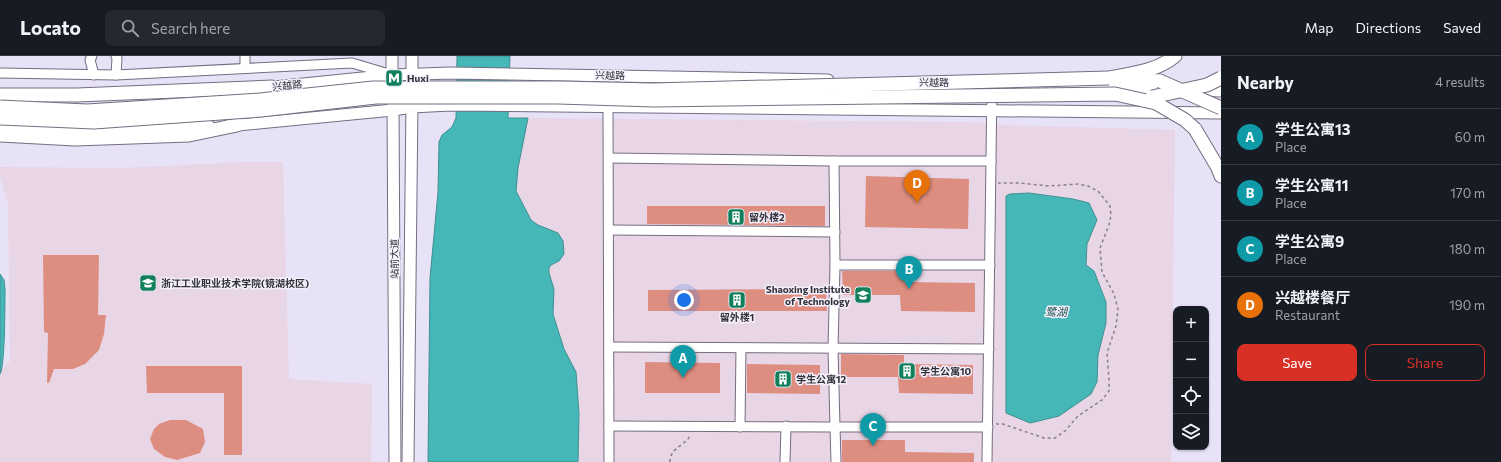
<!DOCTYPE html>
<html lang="en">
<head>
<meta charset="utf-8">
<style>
	body { margin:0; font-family:Commissioner,"Noto Sans SC",sans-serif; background:#242831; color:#f1f3f6 }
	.controls { position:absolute; right:12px; bottom:12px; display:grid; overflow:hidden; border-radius:8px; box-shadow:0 1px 3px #0004 }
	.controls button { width:36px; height:36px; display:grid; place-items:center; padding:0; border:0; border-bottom:1px solid #363941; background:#171b24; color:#f1f3f6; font:20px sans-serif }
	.you { position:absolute; left:684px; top:244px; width:14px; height:14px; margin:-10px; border:3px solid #fff; border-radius:50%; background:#1a73e8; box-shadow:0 0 0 6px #1a73e833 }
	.badge { display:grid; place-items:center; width:26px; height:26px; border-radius:50%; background:#d93025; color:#fff; font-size:13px; font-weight:700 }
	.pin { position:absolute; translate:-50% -33px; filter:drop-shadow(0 1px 2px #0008) }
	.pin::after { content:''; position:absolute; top:21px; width:14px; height:12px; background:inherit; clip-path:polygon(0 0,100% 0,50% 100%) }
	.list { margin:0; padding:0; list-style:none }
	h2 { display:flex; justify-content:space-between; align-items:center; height:52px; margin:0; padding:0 16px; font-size:17px }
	h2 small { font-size:13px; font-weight:400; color:#9ea1a6 }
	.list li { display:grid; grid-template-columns:26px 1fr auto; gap:12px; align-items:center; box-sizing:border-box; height:56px; padding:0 16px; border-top:1px solid #363941 }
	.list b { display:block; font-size:15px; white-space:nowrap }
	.list p { margin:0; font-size:13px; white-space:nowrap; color:#9ea1a6 }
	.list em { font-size:13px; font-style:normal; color:#9ea1a6 }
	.actions { display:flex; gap:8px; padding:12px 16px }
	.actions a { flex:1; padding:9px 0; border:1px solid #d93025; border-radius:8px; text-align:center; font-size:14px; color:#d93025 }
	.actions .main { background:#d93025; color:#fff }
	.icon { flex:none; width:22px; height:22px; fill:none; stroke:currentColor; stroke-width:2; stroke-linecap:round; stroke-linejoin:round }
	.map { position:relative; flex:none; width:1221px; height:406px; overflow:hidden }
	header { display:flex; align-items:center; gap:24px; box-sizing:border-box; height:56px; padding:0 20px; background:#171b24; border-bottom:1px solid #363941 }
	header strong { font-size:19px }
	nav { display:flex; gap:22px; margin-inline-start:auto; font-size:14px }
	.search { width:280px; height:36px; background:#242831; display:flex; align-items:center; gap:10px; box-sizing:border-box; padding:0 14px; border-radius:8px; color:#9ea1a6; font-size:15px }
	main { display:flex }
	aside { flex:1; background:#171b24 }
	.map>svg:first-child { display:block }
	.education { fill:#e8d5e5 }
	.water { fill:#46b7b7; stroke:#408f91 }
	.building { fill:#de8e80 }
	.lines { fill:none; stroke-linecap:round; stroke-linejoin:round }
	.minor-casing { stroke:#746e81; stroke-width:11 }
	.major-casing { stroke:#746e81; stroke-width:13 }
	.highway-casing { stroke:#746e81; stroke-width:15 }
	.path { stroke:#85818f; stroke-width:1.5; stroke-dasharray:3 3; stroke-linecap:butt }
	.minor { stroke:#fff; stroke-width:9 }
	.major { stroke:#fff; stroke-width:11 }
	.highway { stroke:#fff; stroke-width:13 }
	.highway-bridge-casing { stroke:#746e81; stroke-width:15; stroke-linecap:butt }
	.highway-bridge { stroke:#fff; stroke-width:13 }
	.labels { text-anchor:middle; stroke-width:3; stroke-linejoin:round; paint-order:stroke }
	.street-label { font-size:10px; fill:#333139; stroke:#f4f0fd }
	.poi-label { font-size:10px; font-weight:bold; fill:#333139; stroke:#f4f0fd; text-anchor:start }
	.water-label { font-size:11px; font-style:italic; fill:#235353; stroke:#f4f0fd }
</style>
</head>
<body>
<header>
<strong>Locato</strong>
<div class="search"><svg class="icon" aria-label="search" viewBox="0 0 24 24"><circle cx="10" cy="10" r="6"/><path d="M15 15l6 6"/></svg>Search here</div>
<nav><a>Map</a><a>Directions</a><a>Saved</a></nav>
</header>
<main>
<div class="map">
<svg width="1221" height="406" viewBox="0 0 1221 406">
	<rect width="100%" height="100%" fill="#e8e2f7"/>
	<g class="education">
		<polygon points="528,62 968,66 1005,69 1175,74 1171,406 578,406 579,358 576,316 564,293 553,258 554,233 550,221 549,212 551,209 559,205 558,177 538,169 531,164 516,135 518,112"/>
		<polygon points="246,106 283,106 289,323 372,328 371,406 0,406 0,315 10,305 8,149 0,120 0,111 122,112"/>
	</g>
	<g class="water">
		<polygon points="457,0 510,0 508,62 528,62 518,112 516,135 531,164 538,169 558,177 563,185 564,198 559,205 551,209 549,212 549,217 554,233 553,258 564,293 576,316 579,358 578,406 428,406 430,222 438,136 439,86 442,79 452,71 456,62"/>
		<polygon points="1029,137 1073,143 1089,147 1097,164 1087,188 1086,209 1094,215 1106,246 1106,267 1098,299 1097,326 1091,338 1059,360 1030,367 1006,357 1006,140 1010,138"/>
		<path d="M 0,218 L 4,224 L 5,233 C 5,246 5,311 0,318 Z"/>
	</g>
	<g class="building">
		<polygon points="866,120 969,123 968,173 865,171"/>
		<polygon points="647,150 825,150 825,170 647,168"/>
		<polygon points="43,199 99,199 98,259 106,259 104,278 99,294 85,308 73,313 54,313 49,327 47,327 48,277 44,276"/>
		<polygon points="842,215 906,215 906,226 975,227 975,256 901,255 900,239 843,239"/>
		<polygon points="826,233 827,255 648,255 648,234"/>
		<polygon points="841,298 904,299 904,308 973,309 973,338 899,337 898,321 841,321"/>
		<polygon points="645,306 720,307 720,337 645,337"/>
		<polygon points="747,308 820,309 820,338 747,337"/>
		<polygon points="146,310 242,310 242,399 224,399 224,337 147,337"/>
		<polygon points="170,364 186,364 203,373 205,386 200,397 177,404 165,401 154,393 150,383 154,373 159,368"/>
		<polygon points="842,384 905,384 905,396 974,397 974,406 842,406"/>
	</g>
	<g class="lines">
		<defs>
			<g id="minor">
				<polyline points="92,0 90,4 94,19"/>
				<polyline points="245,0 245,12"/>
				<polyline points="0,17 116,19 352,7 389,18"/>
				<polyline points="116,19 117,2 116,0"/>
				<polyline points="608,50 609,406"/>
				<polyline points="609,102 834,105 991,105"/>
				<polyline points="834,105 835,209"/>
				<polyline points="609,174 835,176"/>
				<polyline points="609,291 989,293"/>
				<polyline points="609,370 835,371 833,293 835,209 990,209"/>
				<polyline points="740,371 741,292"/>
				<polyline points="785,406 786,370"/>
				<polyline points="836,406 835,371 988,371"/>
				<polyline points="987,406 992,27"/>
			</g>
			<g id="major">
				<polyline points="412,0 412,25"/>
				<polyline points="392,25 392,0"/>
				<polyline points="1051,29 1172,34"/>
				<polyline points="264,32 392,19 450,17 828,24"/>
				<polyline points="1195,34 1221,35"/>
				<polyline points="393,49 395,406"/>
				<polyline points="228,70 393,54 412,51 450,49 1221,57"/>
				<polyline points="0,72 102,75 209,70"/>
				<polyline points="408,406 412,45"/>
			</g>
			<g id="highway">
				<path d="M 1109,22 C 1130,18 1158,15 1175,0"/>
				<polyline points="1126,23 1160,25"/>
				<polyline points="0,39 77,39 272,31"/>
				<polyline points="1195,73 1218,112 1221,120"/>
				<polyline points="0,79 75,83 189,79 237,69"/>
			</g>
		</defs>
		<use href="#minor" class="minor-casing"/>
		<use href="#major" class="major-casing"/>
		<use href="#highway" class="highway-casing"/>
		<g class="path">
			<polyline points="996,368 1003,368 1044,382 1055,382 1065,375 1078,360 1102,344 1109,335 1109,325 1107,297 1116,270 1118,253 1114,238 1102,216 1100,192 1109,169 1111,159 1110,150 1098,135 1088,130 1078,128 1049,130 1019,127 998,127"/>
			<path d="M 670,406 C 670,392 683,391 690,380"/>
		</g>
		<use href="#minor" class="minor"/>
		<use href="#major" class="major"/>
		<use href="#highway" class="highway"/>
		<defs>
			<g id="highway-bridge">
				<polyline points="1160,25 1221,52"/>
				<polyline points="1152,41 1207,29 1221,22"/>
				<polyline points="0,51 87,55 260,44 373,32 560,32 653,34 1109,22"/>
				<polyline points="0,62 94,66 261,54 376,41 558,41 654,44 1115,38 1156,47 1185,64 1195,73"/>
			</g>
		</defs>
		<use href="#highway-bridge" class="highway-bridge-casing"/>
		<use href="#highway-bridge" class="highway-bridge"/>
	</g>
	<defs>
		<symbol id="metro-square" viewBox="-11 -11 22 22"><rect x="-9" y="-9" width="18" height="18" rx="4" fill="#117f5b" stroke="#f4f0fd"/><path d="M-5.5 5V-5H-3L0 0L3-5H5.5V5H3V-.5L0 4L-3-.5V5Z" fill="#fff"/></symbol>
		<symbol id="building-square" viewBox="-11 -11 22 22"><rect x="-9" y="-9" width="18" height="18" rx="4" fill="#117f5b" stroke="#f4f0fd"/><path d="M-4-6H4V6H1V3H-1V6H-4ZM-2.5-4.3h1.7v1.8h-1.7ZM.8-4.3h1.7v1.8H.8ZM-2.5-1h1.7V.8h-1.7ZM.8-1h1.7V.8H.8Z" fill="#fff"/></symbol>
		<symbol id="university-square" viewBox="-11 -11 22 22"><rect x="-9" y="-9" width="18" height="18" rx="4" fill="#117f5b" stroke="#f4f0fd"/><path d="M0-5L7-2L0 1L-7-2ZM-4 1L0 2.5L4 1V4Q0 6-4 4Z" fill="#fff"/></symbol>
	</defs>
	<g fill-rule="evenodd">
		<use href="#metro-square" x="384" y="12" width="20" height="20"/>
		<use href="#building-square" x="726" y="151" width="20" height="20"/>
		<use href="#university-square" x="138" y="217" width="20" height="20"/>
		<use href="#university-square" x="853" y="229" width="20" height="20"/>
		<use href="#building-square" x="727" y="234" width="20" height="20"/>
		<use href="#building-square" x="897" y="305" width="20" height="20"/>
		<use href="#building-square" x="773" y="313" width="20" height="20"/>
	</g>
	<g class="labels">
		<g class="street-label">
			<text transform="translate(610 19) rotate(1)" y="4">兴越路</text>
			<text transform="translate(934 26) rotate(1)" y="4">兴越路</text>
			<text transform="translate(287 29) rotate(-6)" y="4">兴越路</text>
			<text transform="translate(394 203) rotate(-90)" y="4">站前大道</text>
		</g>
		<g class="poi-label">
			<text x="407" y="26">Huxi</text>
			<text x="749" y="165">留外楼2</text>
			<text x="161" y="231">浙江工业职业技术学院(镜湖校区)</text>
			<text x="850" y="237" text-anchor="end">Shaoxing Institute<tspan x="850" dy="12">of Technology</tspan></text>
			<text x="737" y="265" text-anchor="middle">留外楼1</text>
			<text x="920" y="319">学生公寓10</text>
			<text x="796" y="327">学生公寓12</text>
		</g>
		<g class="water-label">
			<text x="1056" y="260">鹭湖</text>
		</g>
	</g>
</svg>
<div class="controls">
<button>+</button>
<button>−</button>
<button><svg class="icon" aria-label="locate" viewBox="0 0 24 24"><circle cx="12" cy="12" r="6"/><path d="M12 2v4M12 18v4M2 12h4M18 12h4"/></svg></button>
<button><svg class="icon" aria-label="layers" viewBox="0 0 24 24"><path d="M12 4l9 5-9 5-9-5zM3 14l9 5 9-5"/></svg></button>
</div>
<div class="you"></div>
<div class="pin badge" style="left:683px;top:322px;background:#0f9aa8">A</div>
<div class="pin badge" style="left:909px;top:233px;background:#0f9aa8">B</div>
<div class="pin badge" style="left:873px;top:390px;background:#0f9aa8">C</div>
<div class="pin badge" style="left:917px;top:147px;background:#e8710a">D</div>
</div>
<aside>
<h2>Nearby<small>4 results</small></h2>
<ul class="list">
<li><span class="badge" style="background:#0f9aa8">A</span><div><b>学生公寓13</b><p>Place</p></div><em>60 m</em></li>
<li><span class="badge" style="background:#0f9aa8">B</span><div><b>学生公寓11</b><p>Place</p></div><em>170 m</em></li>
<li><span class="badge" style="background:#0f9aa8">C</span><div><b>学生公寓9</b><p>Place</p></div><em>180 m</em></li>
<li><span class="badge" style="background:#e8710a">D</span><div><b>兴越楼餐厅</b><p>Restaurant</p></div><em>190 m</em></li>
</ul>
<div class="actions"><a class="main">Save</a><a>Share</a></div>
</aside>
</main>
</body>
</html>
